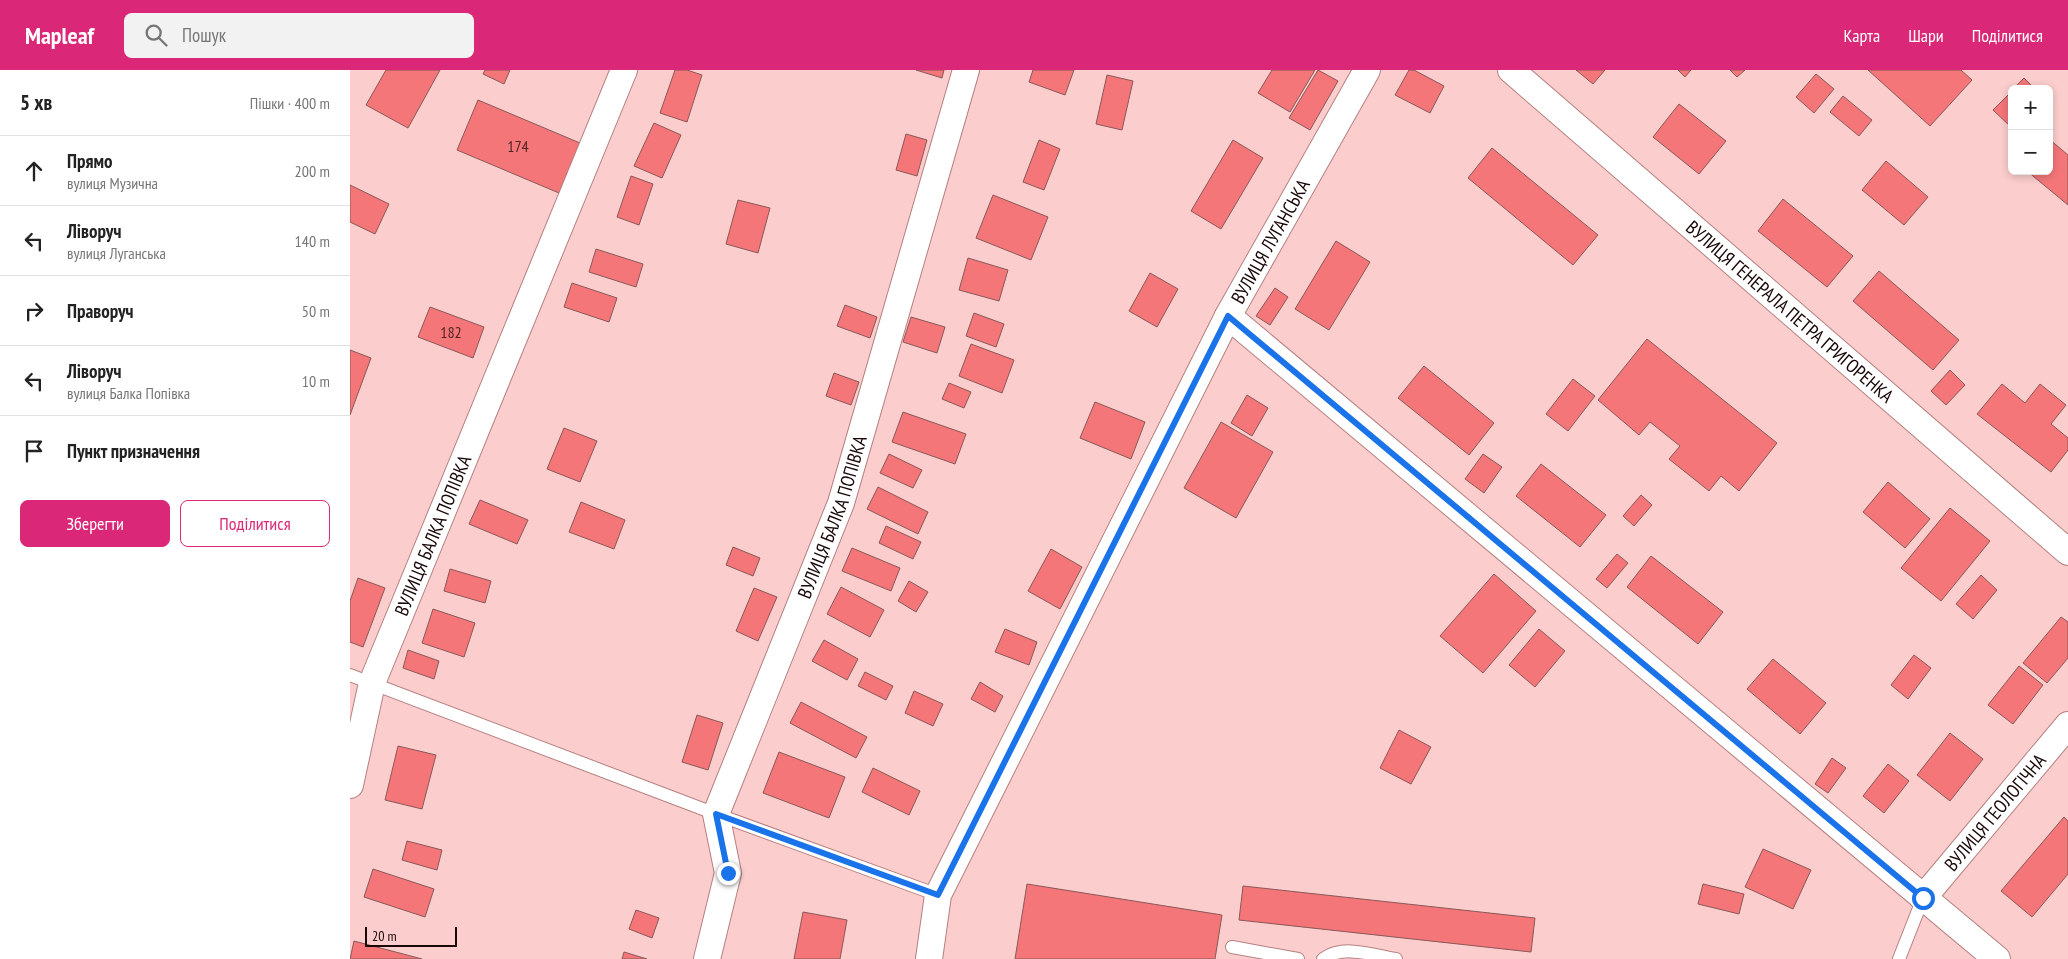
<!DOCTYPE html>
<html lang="uk">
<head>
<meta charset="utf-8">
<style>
	body { margin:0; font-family:"PT Sans Narrow",sans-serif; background:#f2f2f2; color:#222 }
	.controls { position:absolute; right:15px; top:15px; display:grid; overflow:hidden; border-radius:8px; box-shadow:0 2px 8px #0003 }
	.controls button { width:45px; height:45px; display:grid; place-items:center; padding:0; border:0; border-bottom:1px solid #e0e0e0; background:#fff; color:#222; font:25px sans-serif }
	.scale { position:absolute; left:15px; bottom:12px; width:92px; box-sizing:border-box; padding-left:5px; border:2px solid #1a0808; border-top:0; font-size:14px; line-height:18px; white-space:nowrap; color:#1a0808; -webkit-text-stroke:4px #fbcdcc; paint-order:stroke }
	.stop { position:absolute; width:15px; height:15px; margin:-11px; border:4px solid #1a73e8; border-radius:50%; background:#fff }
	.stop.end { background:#1a73e8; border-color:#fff; box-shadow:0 1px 5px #0008 }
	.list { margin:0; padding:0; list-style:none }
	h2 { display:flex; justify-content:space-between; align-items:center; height:65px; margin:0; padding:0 20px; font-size:21px }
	h2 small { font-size:16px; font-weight:400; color:#767676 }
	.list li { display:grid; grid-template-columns:32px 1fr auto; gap:15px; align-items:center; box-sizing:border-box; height:70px; padding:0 20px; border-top:1px solid #e0e0e0 }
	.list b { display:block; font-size:19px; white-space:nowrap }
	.list p { margin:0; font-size:16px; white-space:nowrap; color:#767676 }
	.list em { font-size:16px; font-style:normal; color:#767676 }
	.actions { display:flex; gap:10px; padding:15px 20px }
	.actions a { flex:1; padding:11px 0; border:1px solid #db2777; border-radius:8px; text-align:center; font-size:18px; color:#db2777 }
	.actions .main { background:#db2777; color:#fff }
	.icon { flex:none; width:28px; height:28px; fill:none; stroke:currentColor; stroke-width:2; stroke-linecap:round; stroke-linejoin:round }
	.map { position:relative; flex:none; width:1718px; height:889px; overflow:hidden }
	header { display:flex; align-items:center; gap:30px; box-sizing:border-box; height:70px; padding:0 25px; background:#db2777; color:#fff }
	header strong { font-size:24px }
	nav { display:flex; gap:28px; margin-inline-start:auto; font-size:18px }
	.search { width:350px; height:45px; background:#f2f2f2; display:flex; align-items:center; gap:12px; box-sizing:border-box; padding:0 18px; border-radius:8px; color:#767676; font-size:19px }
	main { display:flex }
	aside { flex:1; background:#fff }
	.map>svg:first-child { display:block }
	.building { fill:#f47679; stroke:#895857 }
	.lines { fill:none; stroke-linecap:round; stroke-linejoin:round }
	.service-casing { stroke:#b68180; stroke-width:14 }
	.minor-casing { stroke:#b68180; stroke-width:28 }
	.service { stroke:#fff; stroke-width:12 }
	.minor { stroke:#fff; stroke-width:26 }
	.route { stroke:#1a73e8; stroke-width:6 }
	.labels { text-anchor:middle; stroke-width:4; stroke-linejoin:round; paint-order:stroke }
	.number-label { font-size:16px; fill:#502424 }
	.street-label { font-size:19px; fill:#1a0808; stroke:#fbcdcc }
</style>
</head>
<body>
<header>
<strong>Mapleaf</strong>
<div class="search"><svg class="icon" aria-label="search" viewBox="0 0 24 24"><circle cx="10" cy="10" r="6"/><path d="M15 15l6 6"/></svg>Пошук</div>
<nav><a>Карта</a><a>Шари</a><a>Поділитися</a></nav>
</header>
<main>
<aside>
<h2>5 хв<small>Пішки · 400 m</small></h2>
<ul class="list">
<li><svg class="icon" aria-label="ahead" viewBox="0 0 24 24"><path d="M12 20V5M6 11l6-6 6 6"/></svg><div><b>Прямо</b><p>вулиця Музична</p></div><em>200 m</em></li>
<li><svg class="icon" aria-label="left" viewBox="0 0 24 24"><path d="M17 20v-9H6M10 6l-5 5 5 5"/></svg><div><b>Ліворуч</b><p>вулиця Луганська</p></div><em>140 m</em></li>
<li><svg class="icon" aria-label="right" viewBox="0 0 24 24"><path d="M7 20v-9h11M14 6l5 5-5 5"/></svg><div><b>Праворуч</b></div><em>50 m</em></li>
<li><svg class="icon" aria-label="left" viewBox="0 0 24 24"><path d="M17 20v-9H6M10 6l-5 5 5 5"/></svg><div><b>Ліворуч</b><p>вулиця Балка Попівка</p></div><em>10 m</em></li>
<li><svg class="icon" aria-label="arrive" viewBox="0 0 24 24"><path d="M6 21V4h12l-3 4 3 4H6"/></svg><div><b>Пункт призначення</b></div></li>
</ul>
<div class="actions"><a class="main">Зберегти</a><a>Поділитися</a></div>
</aside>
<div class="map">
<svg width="1718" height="889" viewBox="0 0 1718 889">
	<rect width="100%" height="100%" fill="#fbcdcc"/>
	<g class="building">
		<polygon points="36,0 90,0 58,58 16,35"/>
		<polygon points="135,0 160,0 154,14 133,4"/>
		<polygon points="325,0 337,0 352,5 337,52 310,43"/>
		<polygon points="566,0 594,0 592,8"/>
		<polygon points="683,0 724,0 715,25 679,12"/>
		<polygon points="922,0 965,0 940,42 908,23"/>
		<polygon points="968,0 988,11 960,60 939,48"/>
		<polygon points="1059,0 1064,0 1094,16 1080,43 1045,25"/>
		<polygon points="1226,0 1255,0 1243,14"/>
		<polygon points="1328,0 1341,0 1335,7"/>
		<polygon points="1380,0 1395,0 1387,7"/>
		<polygon points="1518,0 1611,0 1622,10 1580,56"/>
		<polygon points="1466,4 1484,19 1464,43 1446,27"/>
		<polygon points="757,5 783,11 772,60 746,54"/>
		<polygon points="1674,8 1685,19 1663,19"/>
		<polygon points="1662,21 1662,58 1643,40"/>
		<polygon points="1493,26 1522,50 1509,66 1480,42"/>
		<polygon points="128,30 230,73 209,123 107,80"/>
		<polygon points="1329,34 1376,71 1349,104 1303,67"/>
		<polygon points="304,53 331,65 312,108 284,96"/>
		<polygon points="556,64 577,70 567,106 546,100"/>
		<polygon points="1699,69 1718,85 1718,135 1677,101 1699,101"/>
		<polygon points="689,70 710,79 694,120 673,112"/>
		<polygon points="883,70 913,88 871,159 841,141"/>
		<polygon points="1142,78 1248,165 1223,195 1118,108"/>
		<polygon points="1536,91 1578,127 1554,155 1512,120"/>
		<polygon points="281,106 303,114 289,155 267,147"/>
		<polygon points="0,115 39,134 25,164 0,152"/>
		<polygon points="643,125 698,147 681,190 626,168"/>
		<polygon points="1433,129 1503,186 1477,217 1408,161"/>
		<polygon points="388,130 420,138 408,183 376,174"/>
		<polygon points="986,171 1020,192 979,260 945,239"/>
		<polygon points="246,179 293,194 286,217 239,202"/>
		<polygon points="618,188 658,200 649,231 609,220"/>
		<polygon points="1529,201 1609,270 1583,300 1503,231"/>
		<polygon points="800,203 828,219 807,257 779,241"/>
		<polygon points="222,213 267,228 259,252 214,237"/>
		<polygon points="925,218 938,227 920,255 906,246"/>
		<polygon points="495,235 527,247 520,268 487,256"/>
		<polygon points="80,237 134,257 123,288 68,267"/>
		<polygon points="624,243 654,254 646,277 616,266"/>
		<polygon points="561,247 595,257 587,283 553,272"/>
		<polygon points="1297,269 1427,373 1389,421 1371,406 1359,421 1319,389 1330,376 1300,352 1289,365 1248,330"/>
		<polygon points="621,274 664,290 652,323 609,306"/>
		<polygon points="0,280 21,288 0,345"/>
		<polygon points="1074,296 1144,353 1119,385 1048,328"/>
		<polygon points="1600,300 1615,315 1596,335 1581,321"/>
		<polygon points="484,303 509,312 501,335 476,326"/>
		<polygon points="1223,309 1245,326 1218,361 1196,344"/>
		<polygon points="599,313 621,322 614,338 592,329"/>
		<polygon points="1652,314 1675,333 1690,314 1716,335 1701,354 1718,368 1718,380 1701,402 1627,344"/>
		<polygon points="897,325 918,338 902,366 881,353"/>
		<polygon points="745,332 795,352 781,389 730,368"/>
		<polygon points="553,342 616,364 605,394 542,372"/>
		<polygon points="871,352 923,382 886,448 834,418"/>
		<polygon points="214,358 247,371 230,412 197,399"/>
		<polygon points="539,384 572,400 563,418 530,403"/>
		<polygon points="1133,384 1152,397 1134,423 1115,409"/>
		<polygon points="1191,394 1256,445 1230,477 1166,426"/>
		<polygon points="1538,412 1580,449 1555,478 1513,442"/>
		<polygon points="528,417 578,442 568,464 517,439"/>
		<polygon points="1291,425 1302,435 1284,456 1273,446"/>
		<polygon points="130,430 178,450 167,474 119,454"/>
		<polygon points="231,432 275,450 264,479 219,462"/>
		<polygon points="1600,438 1640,471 1591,531 1551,498"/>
		<polygon points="536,456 571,472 563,489 529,473"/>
		<polygon points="383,477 410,488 403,506 376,495"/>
		<polygon points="502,478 550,498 541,521 492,501"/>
		<polygon points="701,479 732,497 710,539 678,521"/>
		<polygon points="1267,484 1278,493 1257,518 1246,509"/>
		<polygon points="1301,486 1373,542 1348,574 1277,517"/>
		<polygon points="100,499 141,511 135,533 94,521"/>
		<polygon points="1144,504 1186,541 1133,603 1090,566"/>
		<polygon points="1631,505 1647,520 1623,549 1606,534"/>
		<polygon points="8,508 35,518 13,577 0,572 0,531"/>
		<polygon points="559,511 578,522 566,542 548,531"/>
		<polygon points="491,517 534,540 520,567 477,544"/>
		<polygon points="404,518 427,527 408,571 386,561"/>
		<polygon points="83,539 125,553 114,587 72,573"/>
		<polygon points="1711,547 1718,552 1718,588 1697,613 1673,593"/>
		<polygon points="655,559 687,572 679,595 645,582"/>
		<polygon points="1189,559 1215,581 1185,617 1159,595"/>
		<polygon points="474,570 508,589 497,610 462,591"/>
		<polygon points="58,580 89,591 84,609 53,598"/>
		<polygon points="1564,585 1581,598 1558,629 1541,615"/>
		<polygon points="1423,589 1476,633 1450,664 1397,619"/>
		<polygon points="1669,596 1693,615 1663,654 1638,635"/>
		<polygon points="515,602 543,616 536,630 508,616"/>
		<polygon points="630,612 653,626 645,642 621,629"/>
		<polygon points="564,621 593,634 583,656 555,643"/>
		<polygon points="451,632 517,667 506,688 440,653"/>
		<polygon points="347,645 373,653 358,700 332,692"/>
		<polygon points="1049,660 1081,677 1061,714 1030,698"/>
		<polygon points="1600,663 1633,689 1600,731 1567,705"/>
		<polygon points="48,676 86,685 72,739 35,730"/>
		<polygon points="429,682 495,707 479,748 413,723"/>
		<polygon points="1482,688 1496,698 1478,723 1465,714"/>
		<polygon points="1538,694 1559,711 1534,743 1513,726"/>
		<polygon points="523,698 570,721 559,745 512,722"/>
		<polygon points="1714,747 1718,751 1718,804 1682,847 1651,821"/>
		<polygon points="57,771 92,780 87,800 52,790"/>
		<polygon points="1413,779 1461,800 1443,839 1395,817"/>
		<polygon points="23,799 84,819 75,847 14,827"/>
		<polygon points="677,814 872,845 865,889 665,889"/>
		<polygon points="1353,814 1394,824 1389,844 1348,834"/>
		<polygon points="893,816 1185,848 1181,882 889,850"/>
		<polygon points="286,840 309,848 302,868 279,859"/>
		<polygon points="453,842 497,850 490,889 444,889"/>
		<polygon points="4,871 72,889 0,889"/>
		<polygon points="274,882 297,889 272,889"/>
	</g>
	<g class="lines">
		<defs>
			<g id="service">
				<polyline points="0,605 366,744 588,825"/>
				<polyline points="882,877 948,889"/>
				<path d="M 973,889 C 993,874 1023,885 1046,889"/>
				<polyline points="1549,889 1573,828"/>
			</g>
			<g id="minor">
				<path id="s1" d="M 1161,0 L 1718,482"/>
				<polyline points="878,246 1647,889"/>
				<path id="s2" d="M 0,715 L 22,613 L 274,0"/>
				<path id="s3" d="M 1573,828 L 1718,655"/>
				<path id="s4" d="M 357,889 L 378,803 L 366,744 L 491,433 L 616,0"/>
				<path id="s5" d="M 579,889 L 588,825 L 878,246 L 1017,0"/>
			</g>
		</defs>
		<use href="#service" class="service-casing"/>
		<use href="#minor" class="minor-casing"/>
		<use href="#service" class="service"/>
		<use href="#minor" class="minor"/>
	</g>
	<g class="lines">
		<polyline class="route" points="378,803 366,744 588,825 878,246 1573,828"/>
	</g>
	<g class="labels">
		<g class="number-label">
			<text x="168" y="82">174</text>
			<text x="101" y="268">182</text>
		</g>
		<g class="street-label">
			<text dy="7" stroke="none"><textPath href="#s5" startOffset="798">ВУЛИЦЯ ЛУГАНСЬКА</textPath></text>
			<text dy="7" stroke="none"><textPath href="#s1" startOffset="369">ВУЛИЦЯ ГЕНЕРАЛА ПЕТРА ГРИГОРЕНКА</textPath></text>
			<text dy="7" stroke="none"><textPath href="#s4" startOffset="468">ВУЛИЦЯ БАЛКА ПОПІВКА</textPath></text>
			<text dy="7" stroke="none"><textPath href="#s2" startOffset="264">ВУЛИЦЯ БАЛКА ПОПІВКА</textPath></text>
			<text dy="7" stroke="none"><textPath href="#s3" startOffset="112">ВУЛИЦЯ ГЕОЛОГІЧНА</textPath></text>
		</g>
	</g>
</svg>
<div class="controls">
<button>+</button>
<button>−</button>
</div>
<div class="scale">20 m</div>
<div class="stop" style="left:1573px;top:828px"></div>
<div class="stop end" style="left:378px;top:803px"></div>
</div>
</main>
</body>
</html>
